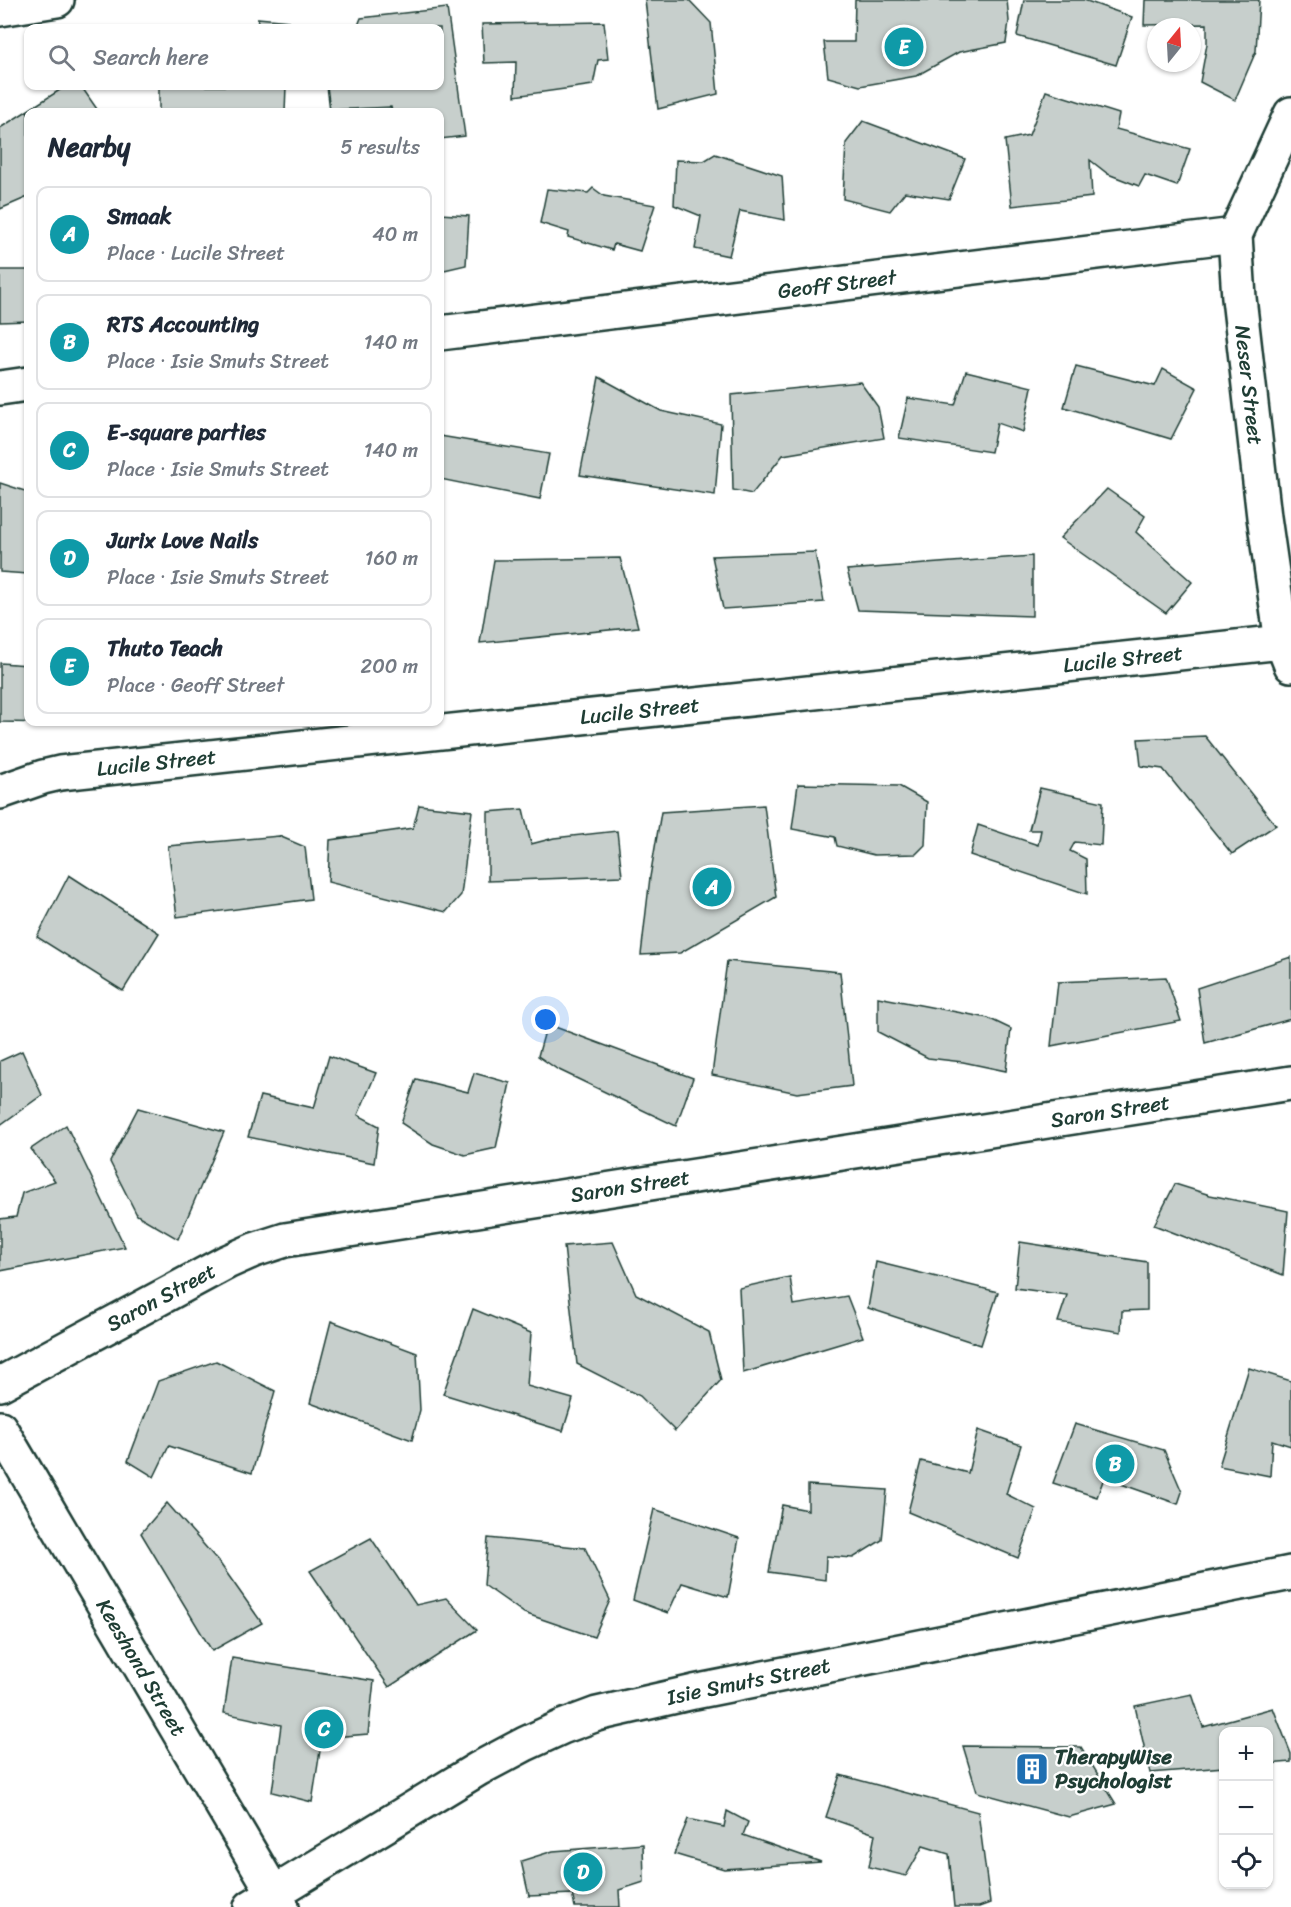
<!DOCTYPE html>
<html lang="en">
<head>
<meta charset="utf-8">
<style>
	body { margin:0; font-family:Sriracha,sans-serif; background:#f6f6f7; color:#1f2937 }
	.controls { position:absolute; right:18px; bottom:18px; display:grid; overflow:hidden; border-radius:12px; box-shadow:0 2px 4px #0004 }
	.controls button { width:54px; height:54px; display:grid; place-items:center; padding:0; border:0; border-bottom:2px solid #e0e1e3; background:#fff; color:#1f2937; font:30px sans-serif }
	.compass { position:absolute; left:1147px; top:18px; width:54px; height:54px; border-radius:50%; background:#fff; box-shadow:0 2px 4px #0004; rotate:18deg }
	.you { position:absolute; left:546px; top:1020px; width:21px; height:21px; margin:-15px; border:4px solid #fff; border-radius:50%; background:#1a73e8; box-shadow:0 0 0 9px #1a73e833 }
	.badge { display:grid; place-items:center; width:39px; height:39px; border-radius:50%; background:#1f6fb2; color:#fff; font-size:20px; font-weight:700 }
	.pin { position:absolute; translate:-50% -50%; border:3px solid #fff; box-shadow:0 2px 6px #0006 }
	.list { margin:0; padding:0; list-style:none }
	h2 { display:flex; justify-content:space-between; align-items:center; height:78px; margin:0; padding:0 24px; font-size:26px }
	h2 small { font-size:20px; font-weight:400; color:#747a83 }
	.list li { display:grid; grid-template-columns:39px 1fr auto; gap:18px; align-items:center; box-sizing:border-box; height:96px; margin:0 12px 12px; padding:0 12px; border:2px solid #e0e1e3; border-radius:12px }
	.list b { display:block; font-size:22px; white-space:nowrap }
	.list p { margin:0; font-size:20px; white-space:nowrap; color:#747a83 }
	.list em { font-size:20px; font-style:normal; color:#747a83 }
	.icon { flex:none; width:33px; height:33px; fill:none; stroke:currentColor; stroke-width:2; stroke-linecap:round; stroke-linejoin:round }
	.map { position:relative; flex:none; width:1291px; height:1907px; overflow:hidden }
	.search { position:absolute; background:#fff; box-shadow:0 2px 4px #0004; left:24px; top:24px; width:420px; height:66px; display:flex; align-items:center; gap:15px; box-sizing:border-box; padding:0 21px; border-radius:12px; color:#747a83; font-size:22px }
	.panel { position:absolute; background:#fff; box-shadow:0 2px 4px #0004; left:24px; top:108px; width:420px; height:618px; border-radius:12px }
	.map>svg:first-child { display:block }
	.building { fill:#c7cfcc; stroke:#1f3d34; stroke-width:1.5 }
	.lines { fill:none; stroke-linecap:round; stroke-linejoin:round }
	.minor-casing { stroke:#1f3d34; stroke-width:38 }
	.minor { stroke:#fff; stroke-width:33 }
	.labels { text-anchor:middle; stroke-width:4.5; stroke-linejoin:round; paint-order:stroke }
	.street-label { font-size:21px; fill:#1f3d34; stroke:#fff }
	.poi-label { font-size:21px; font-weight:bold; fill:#1f3d34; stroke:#fff; text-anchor:start }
</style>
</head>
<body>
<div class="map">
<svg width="1291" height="1907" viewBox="0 0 1291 1907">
	<rect width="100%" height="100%" fill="#fff"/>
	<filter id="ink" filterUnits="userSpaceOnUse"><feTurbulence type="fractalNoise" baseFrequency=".0167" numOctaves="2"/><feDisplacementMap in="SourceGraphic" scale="12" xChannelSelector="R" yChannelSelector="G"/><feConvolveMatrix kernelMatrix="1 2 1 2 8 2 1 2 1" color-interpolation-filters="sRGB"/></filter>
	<g filter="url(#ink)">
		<g class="building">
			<polygon points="645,0 689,0 711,23 718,94 658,109"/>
			<polygon points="855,0 1007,0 1009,21 1006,43 959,52 916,76 860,86 828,77 824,42 854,42"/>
			<polygon points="1024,0 1084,0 1132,17 1116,65 1017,36"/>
			<polygon points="1145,0 1259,0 1256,51 1235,100 1200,82 1207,44 1207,24 1144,25"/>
			<polygon points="447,8 465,136 440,139 440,112 392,112 391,107 330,110 327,86 440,86 440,28 357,28 361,18"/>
			<polygon points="258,18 289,21 289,28 257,28"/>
			<polygon points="604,22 608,59 598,60 593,85 515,96 516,62 484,63 482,24"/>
			<polygon points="66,86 81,86 99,112 28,112 28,197 0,209 0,128"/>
			<polygon points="159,86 286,86 285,112 159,112"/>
			<polygon points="1046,91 1119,114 1116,129 1190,149 1177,186 1145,175 1139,186 1108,174 1090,160 1092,197 1012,206 1005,140 1029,135"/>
			<polygon points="863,121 965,159 949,199 905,192 890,211 843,199 846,143"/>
			<polygon points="715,154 782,176 785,220 740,211 729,256 695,249 701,216 674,205 676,160 704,161"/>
			<polygon points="593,188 604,196 655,205 640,251 614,244 612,250 568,237 569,232 540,223 547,189 588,193"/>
			<polygon points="440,214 469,216 466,265 440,271"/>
			<polygon points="0,270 28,270 28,321 0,322"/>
			<polygon points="1076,366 1155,386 1163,369 1197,388 1171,439 1064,407"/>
			<polygon points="966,371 1032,387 1023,432 997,423 991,452 899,438 908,398 955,405"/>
			<polygon points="599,377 661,411 721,424 715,495 580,475"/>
			<polygon points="860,382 878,407 884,438 783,455 752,494 733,490 731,395"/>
			<polygon points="440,436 549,454 540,499 440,479"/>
			<polygon points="0,483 28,492 28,574 0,572"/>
			<polygon points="1107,489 1145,516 1136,532 1192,582 1166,613 1060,538"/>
			<polygon points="815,552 824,602 723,609 712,556"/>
			<polygon points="1032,556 1032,616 858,610 847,570"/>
			<polygon points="620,558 638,627 480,643 494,560"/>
			<polygon points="0,663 28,665 28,722 56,722 56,723 0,722"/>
			<polygon points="1205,736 1276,825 1232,854 1163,769 1141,766 1138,739"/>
			<polygon points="798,784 899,786 927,802 925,845 916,854 874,855 837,846 835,837 792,829"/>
			<polygon points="1040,788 1103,802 1101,845 1075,842 1070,851 1086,859 1087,894 970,855 978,825 1038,845 1041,830 1029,830"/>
			<polygon points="419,805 472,811 461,895 446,912 328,882 330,840 413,828"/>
			<polygon points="764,805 776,897 680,953 641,955 650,877 661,812"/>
			<polygon points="523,809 531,844 554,838 617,831 622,876 488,881 488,812"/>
			<polygon points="279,836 305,847 311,899 177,917 168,846"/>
			<polygon points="69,875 159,933 123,991 37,937"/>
			<polygon points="1291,957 1291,1019 1205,1043 1197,988"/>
			<polygon points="727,961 840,972 852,1086 797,1093 712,1075"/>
			<polygon points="1166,977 1181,1021 1051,1046 1058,982"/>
			<polygon points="878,997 988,1018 1011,1029 1006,1071 963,1062 928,1058 878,1032"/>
			<polygon points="547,1024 693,1078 676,1126 557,1069 538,1056"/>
			<polygon points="22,1051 42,1095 0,1125 0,1061"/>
			<polygon points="329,1056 376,1073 358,1115 379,1126 374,1163 248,1137 260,1096 314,1108"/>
			<polygon points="474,1073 510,1083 496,1148 465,1155 433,1144 401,1123 416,1079 468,1092"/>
			<polygon points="138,1108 224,1132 178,1239 137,1215 110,1162"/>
			<polygon points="66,1125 125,1247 0,1271 0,1219 16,1217 22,1193 55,1181 31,1149"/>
			<polygon points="1175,1184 1210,1195 1288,1211 1283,1275 1154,1225"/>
			<polygon points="613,1242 636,1294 709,1332 721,1380 675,1431 640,1396 577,1364 564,1246"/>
			<polygon points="1020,1242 1147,1262 1147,1310 1122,1311 1121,1332 1058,1322 1067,1295 1015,1288"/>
			<polygon points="876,1262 998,1292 981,1345 868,1308"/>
			<polygon points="790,1277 794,1305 847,1296 863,1337 743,1373 739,1288"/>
			<polygon points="473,1309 531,1333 527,1386 573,1399 563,1431 443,1394"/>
			<polygon points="331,1321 417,1353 420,1410 412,1440 310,1403"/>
			<polygon points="216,1361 275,1391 252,1473 169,1446 154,1477 128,1461 158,1381"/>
			<polygon points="1249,1368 1291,1381 1291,1446 1272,1440 1270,1476 1219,1466"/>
			<polygon points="1075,1424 1164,1450 1182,1492 1178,1504 1104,1478 1097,1497 1053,1483"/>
			<polygon points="978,1430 1021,1445 1006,1494 1036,1509 1018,1558 908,1512 921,1461 968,1473"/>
			<polygon points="808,1485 887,1490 882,1540 853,1558 826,1556 825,1580 769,1572 782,1505 808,1510"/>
			<polygon points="167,1503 219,1562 262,1623 212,1651 141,1533"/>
			<polygon points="654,1509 739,1538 728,1597 682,1583 668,1613 633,1600"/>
			<polygon points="371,1538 416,1605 446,1598 477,1630 389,1687 310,1571"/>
			<polygon points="488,1538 585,1548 610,1600 594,1637 524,1613 484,1585"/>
			<polygon points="232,1658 374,1681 368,1734 322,1738 312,1802 272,1792 281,1725 224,1713"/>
			<polygon points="1192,1694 1203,1727 1273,1708 1291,1754 1291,1762 1268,1764 1268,1732 1224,1732 1224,1767 1150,1773 1135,1706"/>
			<polygon points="963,1746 1081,1747 1116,1804 1069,1817 977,1792"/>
			<polygon points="840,1775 978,1812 990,1903 979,1907 954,1907 949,1854 923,1846 906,1876 869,1867 875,1834 826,1817"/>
			<polygon points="727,1811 748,1822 743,1835 821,1862 724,1869 674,1854 688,1819 724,1827"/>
			<polygon points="643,1844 644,1882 619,1890 620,1907 575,1907 572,1894 529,1896 521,1861 553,1851"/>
		</g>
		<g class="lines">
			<defs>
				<g id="minor">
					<polyline points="0,9 57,0"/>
					<path id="s1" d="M 1291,114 L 1235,235 L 1239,298 L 1264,517 L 1282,642 L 1291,665"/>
					<path id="s2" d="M 440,333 L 1235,235"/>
					<polyline points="0,388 28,384"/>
					<path id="s3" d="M 0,792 L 43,777 L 60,773 L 1282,642"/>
					<path id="s4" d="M 0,1384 L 227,1262 L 254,1250 L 285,1240 L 1291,1083"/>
					<path id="s5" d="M 0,1428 L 282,1907"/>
					<path id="s6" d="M 251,1907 L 478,1769 L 525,1744 L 562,1727 L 597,1714 L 694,1692 L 1291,1573"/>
				</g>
			</defs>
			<use href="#minor" class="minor-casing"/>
			<use href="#minor" class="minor"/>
		</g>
	</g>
	<defs>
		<symbol id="building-square" viewBox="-11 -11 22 22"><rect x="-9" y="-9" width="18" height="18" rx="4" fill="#1f6fb2" stroke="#fff"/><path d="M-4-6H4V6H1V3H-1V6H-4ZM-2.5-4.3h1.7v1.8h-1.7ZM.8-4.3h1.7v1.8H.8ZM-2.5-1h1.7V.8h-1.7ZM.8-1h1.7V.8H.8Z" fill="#fff"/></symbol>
	</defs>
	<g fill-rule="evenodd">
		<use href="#building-square" x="1013" y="1750" width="38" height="38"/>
	</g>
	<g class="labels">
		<g class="street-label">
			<text dy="7" stroke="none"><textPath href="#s2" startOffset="400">Geoff Street</textPath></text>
			<text dy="7" stroke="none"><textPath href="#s1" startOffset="284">Neser Street</textPath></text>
			<text dy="7" stroke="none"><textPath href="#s3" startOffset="1132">Lucile Street</textPath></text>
			<text dy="7" stroke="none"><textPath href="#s3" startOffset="646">Lucile Street</textPath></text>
			<text dy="7" stroke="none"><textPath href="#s3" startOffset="160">Lucile Street</textPath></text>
			<text dy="7" stroke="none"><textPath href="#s4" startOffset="1155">Saron Street</textPath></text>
			<text dy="7" stroke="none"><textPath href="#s4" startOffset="669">Saron Street</textPath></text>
			<text dy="7" stroke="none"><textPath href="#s4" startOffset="183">Saron Street</textPath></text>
			<text dy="7" stroke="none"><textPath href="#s5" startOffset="278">Keeshond Street</textPath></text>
			<text dy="7" stroke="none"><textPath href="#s6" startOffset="552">Isie Smuts Street</textPath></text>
		</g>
		<g class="poi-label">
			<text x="1055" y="1764">TherapyWise<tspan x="1055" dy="24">Psychologist</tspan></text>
		</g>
	</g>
</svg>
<div class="controls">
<button>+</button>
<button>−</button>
<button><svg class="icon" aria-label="locate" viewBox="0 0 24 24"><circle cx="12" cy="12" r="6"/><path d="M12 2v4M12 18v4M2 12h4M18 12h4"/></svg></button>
</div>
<svg class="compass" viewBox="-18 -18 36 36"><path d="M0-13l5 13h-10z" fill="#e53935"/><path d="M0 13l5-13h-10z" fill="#747a83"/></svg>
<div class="you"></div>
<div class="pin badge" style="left:712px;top:887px;background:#0f9aa8">A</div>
<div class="pin badge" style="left:1115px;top:1464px;background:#0f9aa8">B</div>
<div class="pin badge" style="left:324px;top:1729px;background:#0f9aa8">C</div>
<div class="pin badge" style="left:583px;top:1872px;background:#0f9aa8">D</div>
<div class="pin badge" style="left:904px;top:47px;background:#0f9aa8">E</div>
<div class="search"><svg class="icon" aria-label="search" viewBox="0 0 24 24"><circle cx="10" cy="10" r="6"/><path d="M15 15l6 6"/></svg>Search here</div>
<section class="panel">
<h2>Nearby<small>5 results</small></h2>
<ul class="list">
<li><span class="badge" style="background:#0f9aa8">A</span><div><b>Smaak</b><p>Place · Lucile Street</p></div><em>40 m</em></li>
<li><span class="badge" style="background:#0f9aa8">B</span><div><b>RTS Accounting</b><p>Place · Isie Smuts Street</p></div><em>140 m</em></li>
<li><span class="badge" style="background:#0f9aa8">C</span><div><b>E-square parties</b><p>Place · Isie Smuts Street</p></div><em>140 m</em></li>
<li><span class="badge" style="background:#0f9aa8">D</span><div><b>Jurix Love Nails</b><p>Place · Isie Smuts Street</p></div><em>160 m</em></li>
<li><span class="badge" style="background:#0f9aa8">E</span><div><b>Thuto Teach</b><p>Place · Geoff Street</p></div><em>200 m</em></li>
</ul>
</section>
</div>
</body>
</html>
